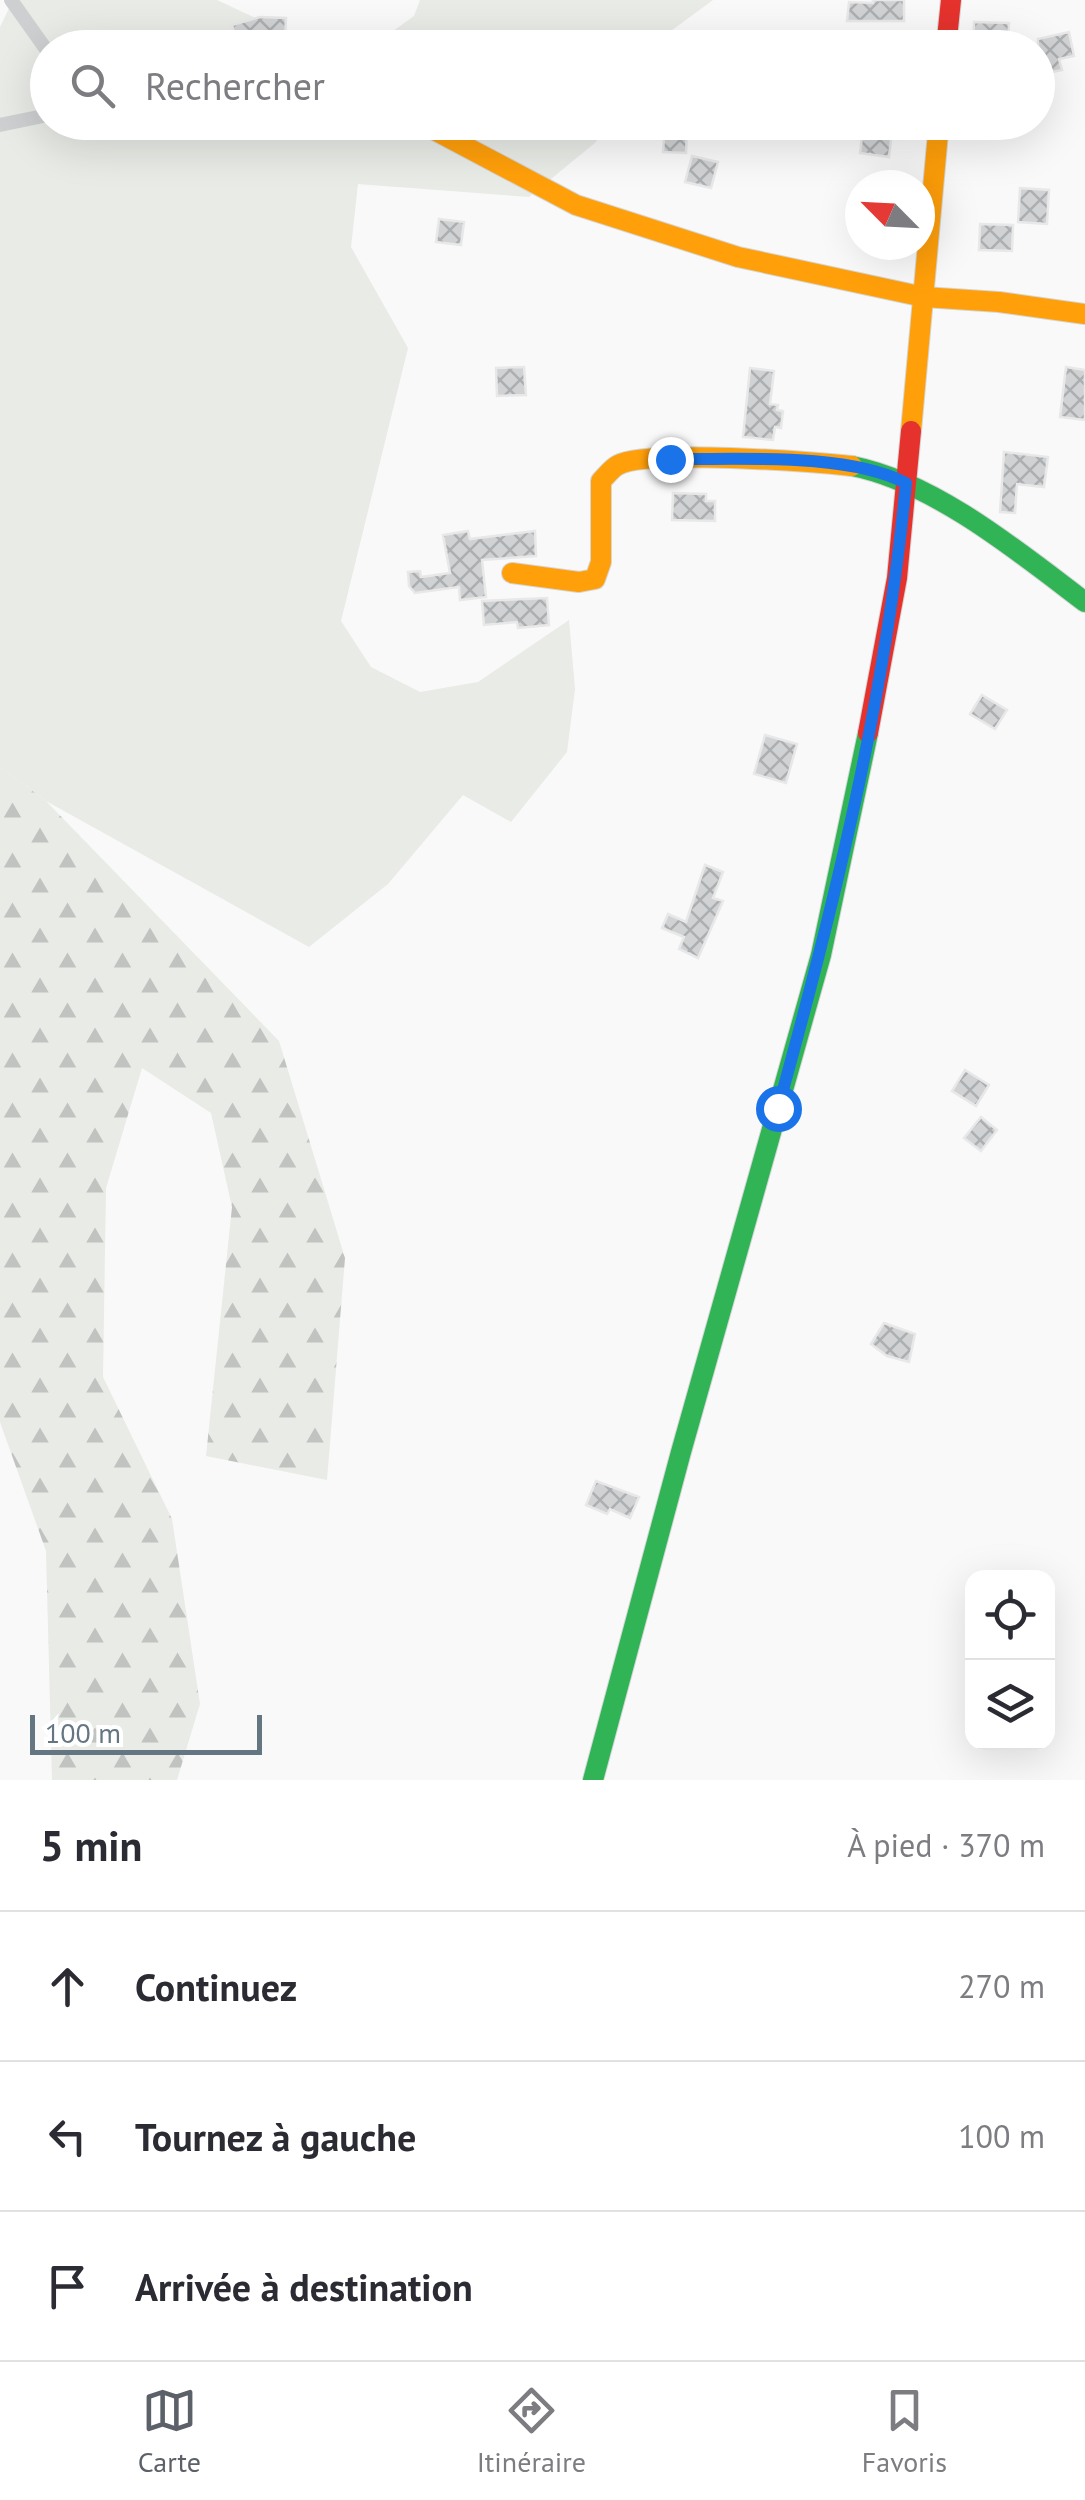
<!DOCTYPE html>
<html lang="fr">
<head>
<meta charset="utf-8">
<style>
	body { margin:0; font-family:"PT Sans",sans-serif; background:#f7f7f7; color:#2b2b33 }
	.controls { position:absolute; right:30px; bottom:30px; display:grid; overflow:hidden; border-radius:20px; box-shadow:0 10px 40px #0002 }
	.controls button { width:90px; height:90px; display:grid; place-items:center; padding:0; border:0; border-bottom:2px solid #e1e1e2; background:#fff; color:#2b2b33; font:50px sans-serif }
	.compass { position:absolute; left:845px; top:170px; width:90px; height:90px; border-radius:50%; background:#fff; box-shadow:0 10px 40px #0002; rotate:294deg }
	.scale { position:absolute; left:30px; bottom:25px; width:232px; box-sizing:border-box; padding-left:10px; border:5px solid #657683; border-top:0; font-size:28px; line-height:35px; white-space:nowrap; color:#657683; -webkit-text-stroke:8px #fff; paint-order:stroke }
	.stop { position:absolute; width:30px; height:30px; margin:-22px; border:8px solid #1a73e8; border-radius:50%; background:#fff }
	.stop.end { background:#1a73e8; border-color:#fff; box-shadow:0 2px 10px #0008 }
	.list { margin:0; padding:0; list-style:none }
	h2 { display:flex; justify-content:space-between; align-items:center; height:130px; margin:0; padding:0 40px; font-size:42px }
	h2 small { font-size:32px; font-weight:400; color:#7c7c81 }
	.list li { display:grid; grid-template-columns:65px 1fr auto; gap:30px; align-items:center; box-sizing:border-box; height:150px; padding:0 40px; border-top:2px solid #e1e1e2 }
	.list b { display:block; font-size:38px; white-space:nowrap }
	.list em { font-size:32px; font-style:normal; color:#7c7c81 }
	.icon { flex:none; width:55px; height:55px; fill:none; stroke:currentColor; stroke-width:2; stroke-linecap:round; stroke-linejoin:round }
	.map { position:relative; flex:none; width:1085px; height:1780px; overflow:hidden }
	.search { position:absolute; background:#fff; box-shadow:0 10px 40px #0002; left:30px; right:30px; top:30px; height:110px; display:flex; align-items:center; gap:25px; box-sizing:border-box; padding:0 35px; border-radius:55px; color:#7c7c81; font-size:38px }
	.sheet { height:580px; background:#fff }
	nav { display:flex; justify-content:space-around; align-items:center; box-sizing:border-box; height:140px; border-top:2px solid #e1e1e2; background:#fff; font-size:28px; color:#7c7c81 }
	nav a { display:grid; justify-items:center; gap:5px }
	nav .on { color:#5c6169 }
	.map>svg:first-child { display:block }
	.green { fill:#e8ebe6 }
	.forest { fill:url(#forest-firs) }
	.building { fill:url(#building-cross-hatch); stroke:#e8e8e8; stroke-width:2.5 }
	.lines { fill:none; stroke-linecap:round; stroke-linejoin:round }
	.fast-casing { stroke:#d5d6d7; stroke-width:22 }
	.slow-casing { stroke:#d5d6d7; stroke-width:22 }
	.jam-casing { stroke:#d5d6d7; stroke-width:22 }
	.street { stroke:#cecfd0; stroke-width:14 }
	.fast { stroke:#30b455; stroke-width:20 }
	.slow { stroke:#ff9f0a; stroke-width:20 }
	.jam { stroke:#e5322d; stroke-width:20 }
	.route { stroke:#1a73e8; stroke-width:12 }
</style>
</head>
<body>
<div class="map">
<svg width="1085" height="1780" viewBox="0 0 1085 1780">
	<defs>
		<pattern id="forest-firs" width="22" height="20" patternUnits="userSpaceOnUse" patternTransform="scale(2.5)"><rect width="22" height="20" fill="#e8ebe6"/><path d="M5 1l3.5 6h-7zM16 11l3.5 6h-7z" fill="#c0c3c0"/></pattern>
		<pattern id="building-cross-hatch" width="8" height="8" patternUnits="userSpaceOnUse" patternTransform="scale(2.5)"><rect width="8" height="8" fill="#d0d2d3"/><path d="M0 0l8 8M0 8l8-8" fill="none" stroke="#acafb1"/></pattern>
	</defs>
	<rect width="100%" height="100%" fill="#f9f9f9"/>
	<polygon class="green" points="13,0 217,0 317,47 371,47 414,16 420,0 713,0 649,47 48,48 48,122 607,123 596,142 529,197 358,184 351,247 408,348 341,621 371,667 420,692 478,682 569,620 575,689 567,752 511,822 463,795 388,884 309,947 46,801 0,767 0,27"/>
	<polygon class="forest" points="0,767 46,801 279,1041 345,1258 327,1480 206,1456 232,1207 211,1113 142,1068 106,1188 103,1377 172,1519 200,1704 177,1780 52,1780 46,1551 0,1422"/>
	<g class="building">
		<polygon points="873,0 904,0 904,21 847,21 849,2 873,3"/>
		<polygon points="260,17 286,18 285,39 238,48 232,25"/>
		<polygon points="974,22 1009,23 1008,48 973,48"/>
		<polygon points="1069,32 1074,56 1059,59 1062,70 1047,73 1045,62 1038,63 1038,39"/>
		<polygon points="665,122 681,122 680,132 687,132 686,153 663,152"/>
		<polygon points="863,128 892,132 889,157 860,153"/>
		<polygon points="692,156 718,162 711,188 685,182"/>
		<polygon points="1020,188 1049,190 1047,224 1018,222"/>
		<polygon points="439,219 464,222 461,245 436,242"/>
		<polygon points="980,224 1013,225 1012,251 979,250"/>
		<polygon points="524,367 526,395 497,396 496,368"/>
		<polygon points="1066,367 1085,370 1085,420 1060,417"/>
		<polygon points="750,368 774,371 770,404 778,405 777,410 783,411 781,428 775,427 773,440 743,437"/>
		<polygon points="1004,452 1048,457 1044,487 1017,484 1015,513 1000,512"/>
		<polygon points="673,493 706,494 706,501 715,501 715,521 672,520"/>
		<polygon points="468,531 470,539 535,531 536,556 482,560 486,597 460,600 459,587 415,593 409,586 408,572 420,571 421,577 450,573 443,535"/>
		<polygon points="547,598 549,625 518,628 517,622 484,625 482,601"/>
		<polygon points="982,695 1007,710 995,729 970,714"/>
		<polygon points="765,735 797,744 786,783 754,774"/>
		<polygon points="705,865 723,872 713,898 723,901 698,958 679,949 684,937 662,928 668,914 686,922"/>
		<polygon points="965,1070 989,1085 976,1106 952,1091"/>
		<polygon points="981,1117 997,1130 981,1151 964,1138"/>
		<polygon points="884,1323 915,1334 909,1362 887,1356 871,1344"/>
		<polygon points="596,1481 639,1497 630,1518 610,1509 607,1514 586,1505"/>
	</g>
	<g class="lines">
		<defs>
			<g id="fast">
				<path d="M 852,466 C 934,482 1019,552 1085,602"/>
				<polyline points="593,1780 681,1452 821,955 868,733"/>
			</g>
			<g id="slow">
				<polyline points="419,122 576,205 738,257 924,297 999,302 1085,314"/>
				<polyline points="911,431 939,122"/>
				<path d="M 512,573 L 579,582 L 595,579 L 601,562 L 601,481 C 606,476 612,468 618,465 C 646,449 813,462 852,466"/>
			</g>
			<g id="jam">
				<polyline points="946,48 951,0"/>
				<polyline points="868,733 897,578 911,431"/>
			</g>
		</defs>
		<use href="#fast" class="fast-casing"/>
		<use href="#slow" class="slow-casing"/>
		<use href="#jam" class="jam-casing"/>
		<g class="street">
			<polyline points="11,0 48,52"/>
			<polyline points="0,125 48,115"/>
		</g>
		<use href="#fast" class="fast"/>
		<use href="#slow" class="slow"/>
		<use href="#jam" class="jam"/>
	</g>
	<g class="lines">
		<path class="route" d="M 670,459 C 739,460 845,452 906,483 C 886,695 835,903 778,1108"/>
	</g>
</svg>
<div class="controls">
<button><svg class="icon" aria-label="locate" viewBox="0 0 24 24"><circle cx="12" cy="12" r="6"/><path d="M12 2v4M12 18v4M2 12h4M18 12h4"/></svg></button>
<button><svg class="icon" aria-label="layers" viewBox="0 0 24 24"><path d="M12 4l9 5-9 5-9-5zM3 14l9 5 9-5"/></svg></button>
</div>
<svg class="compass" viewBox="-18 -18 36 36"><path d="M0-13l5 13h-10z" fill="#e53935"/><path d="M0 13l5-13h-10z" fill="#7c7c81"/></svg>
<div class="scale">100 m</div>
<div class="stop" style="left:778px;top:1108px"></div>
<div class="stop end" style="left:670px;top:459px"></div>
<div class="search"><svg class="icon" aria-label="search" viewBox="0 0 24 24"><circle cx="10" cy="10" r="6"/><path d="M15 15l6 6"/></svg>Rechercher</div>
</div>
<section class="sheet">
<h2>5 min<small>À pied · 370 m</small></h2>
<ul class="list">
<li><svg class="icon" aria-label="ahead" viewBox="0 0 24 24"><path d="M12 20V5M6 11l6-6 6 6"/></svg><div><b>Continuez</b></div><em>270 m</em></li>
<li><svg class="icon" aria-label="left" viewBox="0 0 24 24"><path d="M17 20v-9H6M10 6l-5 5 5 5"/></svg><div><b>Tournez à gauche</b></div><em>100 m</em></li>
<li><svg class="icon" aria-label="arrive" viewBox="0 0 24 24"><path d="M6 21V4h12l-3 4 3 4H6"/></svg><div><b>Arrivée à destination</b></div></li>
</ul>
</section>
<nav>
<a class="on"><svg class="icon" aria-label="map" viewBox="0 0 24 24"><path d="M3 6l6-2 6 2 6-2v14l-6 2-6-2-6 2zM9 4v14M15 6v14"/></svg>Carte</a>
<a><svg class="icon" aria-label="directions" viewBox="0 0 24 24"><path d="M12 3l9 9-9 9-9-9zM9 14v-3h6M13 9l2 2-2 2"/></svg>Itinéraire</a>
<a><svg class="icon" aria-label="saved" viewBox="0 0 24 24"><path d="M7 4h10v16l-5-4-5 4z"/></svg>Favoris</a>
</nav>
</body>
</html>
